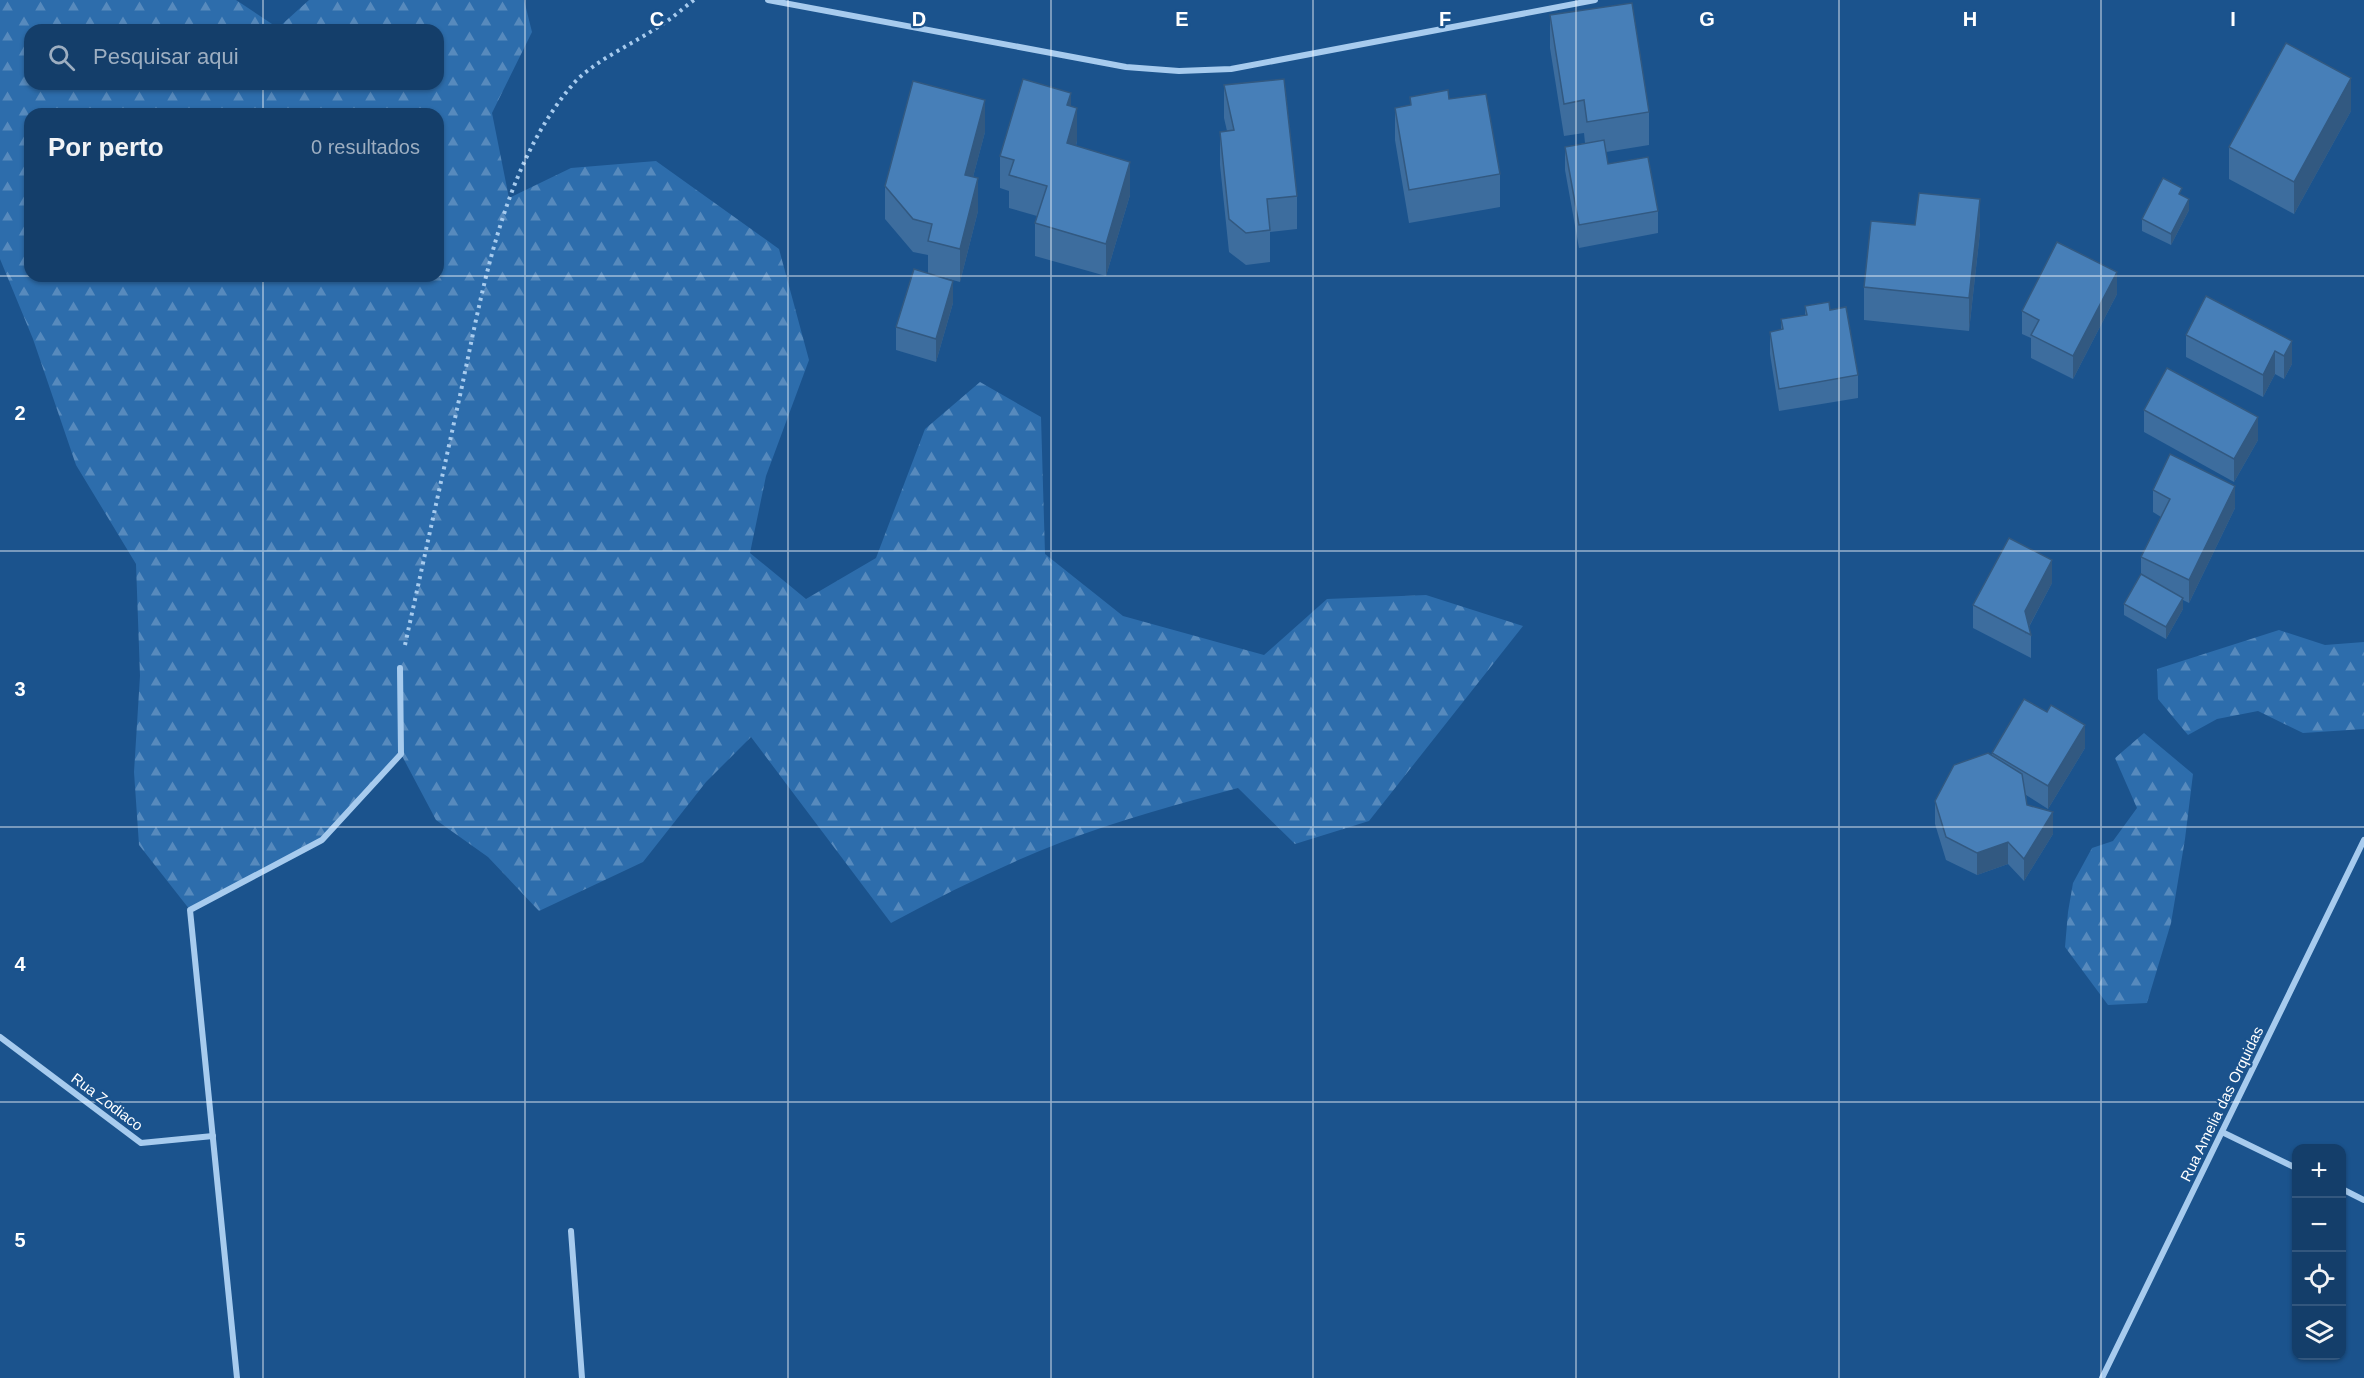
<!DOCTYPE html>
<html lang="pt">
<head>
<meta charset="utf-8">
<style>
	body { margin:0; font-family:Arial,sans-serif; background:#214972; color:#f1f3f6 }
	.controls { position:absolute; right:18px; bottom:18px; display:grid; overflow:hidden; border-radius:12px; box-shadow:0 2px 4px #0004 }
	.controls button { width:54px; height:54px; display:grid; place-items:center; padding:0; border:0; border-bottom:2px solid #33577e; background:#143e6a; color:#f1f3f6; font:30px sans-serif }
	.list { margin:0; padding:0; list-style:none }
	h2 { display:flex; justify-content:space-between; align-items:center; height:78px; margin:0; padding:0 24px; font-size:26px }
	h2 small { font-size:20px; font-weight:400; color:#9daec1 }
	.icon { flex:none; width:33px; height:33px; fill:none; stroke:currentColor; stroke-width:2; stroke-linecap:round; stroke-linejoin:round }
	.map { position:relative; flex:none; width:2364px; height:1378px; overflow:hidden }
	.search { position:absolute; background:#143e6a; box-shadow:0 2px 4px #0004; left:24px; top:24px; width:420px; height:66px; display:flex; align-items:center; gap:15px; box-sizing:border-box; padding:0 21px; border-radius:18px; color:#9daec1; font-size:22px }
	.panel { position:absolute; background:#143e6a; box-shadow:0 2px 4px #0004; left:24px; top:108px; width:420px; height:174px; border-radius:18px }
	.map>svg:first-child { display:block }
	.forest { fill:url(#forest-firs); fill-rule:evenodd }
	.lines { fill:none; stroke-linecap:round; stroke-linejoin:round }
	.path { stroke:#a7cbee; stroke-width:4; stroke-dasharray:3 4.5; stroke-linecap:butt }
	.street { stroke:#a7cbee; stroke-width:6 }
	.wall { fill:#3d6d9e }
	.shaded-wall { fill:#325981 }
	.building { fill:#477fb8; stroke:#325981; stroke-width:1.5 }
	.grid { fill:none; stroke:#fff; stroke-width:1.5; stroke-opacity:0.55 }
	.labels { text-anchor:middle; stroke-width:4.5; stroke-linejoin:round; paint-order:stroke }
	.street-label { font-size:15px; fill:#fff; stroke:#1b538d }
	.grid-label { font-size:20px; text-anchor:middle; font-weight:bold; fill:#fff; stroke:#1b538d; stroke-width:4.5; stroke-linejoin:round; paint-order:stroke }
</style>
</head>
<body>
<div class="map">
<svg width="2364" height="1378" viewBox="0 0 2364 1378">
	<defs>
		<pattern id="forest-firs" width="22" height="20" patternUnits="userSpaceOnUse" patternTransform="scale(1.5)"><rect width="22" height="20" fill="#2d6dac"/><path d="M5 1l3.5 6h-7zM16 11l3.5 6h-7z" fill="#578abd"/></pattern>
	</defs>
	<rect width="100%" height="100%" fill="#1b538d"/>
	<g class="forest">
		<path d="M 0,0 L 236,0 L 278,28 L 309,0 L 524,0 L 532,32 L 492,113 L 509,198 L 571,168 L 656,161 L 779,249 L 809,360 L 766,476 L 750,553 L 806,599 L 876,558 L 925,429 L 980,382 L 1041,417 L 1045,554 L 1123,616 L 1264,655 L 1327,599 L 1426,595 L 1523,626 L 1369,821 L 1295,844 L 1238,788 C 1179,804 1119,820 1062,842 C 1003,865 946,893 891,923 L 751,737 L 706,782 L 643,862 L 539,911 L 488,857 L 436,820 L 401,754 L 322,840 L 190,910 L 139,845 L 134,772 L 140,676 L 136,564 L 76,465 L 33,339 L 0,259 ZM 30,30 L 438,30 L 438,84 L 30,84 ZM 30,114 L 438,114 L 438,276 L 30,276 Z"/>
		<polygon points="2279,630 2325,645 2364,642 2364,729 2303,733 2258,711 2217,719 2188,735 2158,699 2157,669"/>
		<polygon points="2144,733 2193,774 2185,839 2171,923 2147,1003 2108,1005 2065,947 2068,912 2073,883 2092,848 2113,841 2137,808 2115,758"/>
	</g>
	<g class="lines">
		<path class="path" d="M 405,645 C 423,563 441,482 459,400 C 482,295 501,167 574,83 C 595,60 635,43 661,25 C 673,18 683,8 694,0"/>
		<g class="street">
			<polyline points="768,0 1126,67 1179,71 1231,69 1595,0"/>
			<polyline points="0,1037 141,1143 213,1136"/>
			<polyline points="2222,1132 2296,1168"/>
			<polyline points="2342,1189 2364,1200"/>
			<polyline points="571,1231 582,1378"/>
			<polyline points="237,1378 190,910 322,840 401,754 400,668"/>
			<polyline points="2102,1378 2364,840"/>
		</g>
	</g>
	<g class="wall">
		<polygon points="1550,15 1649,112 1649,145 1606,152 1608,164 1658,211 1658,233 1579,248 1565,170 1565,147 1585,143 1584,133 1564,136 1550,48"/>
		<polygon points="1224,85 1297,196 1297,229 1270,232 1270,262 1246,265 1229,252 1220,165 1220,132 1227,131 1224,118"/>
		<polygon points="1410,97 1449,99 1500,174 1500,207 1409,223 1395,140 1395,108 1410,105"/>
		<polygon points="1071,106 1077,141 1076,146 1130,195 1106,276 1035,256 1035,223 1037,216 1009,208 1009,191 1000,188 1000,156"/>
		<polygon points="2351,111 2294,214 2229,179 2229,147"/>
		<polygon points="985,132 973,177 978,211 960,282 934,275 953,303 936,362 896,350 896,327 928,273 928,255 913,252 885,219 885,186"/>
		<polygon points="2182,195 2189,210 2171,245 2142,231 2142,219"/>
		<polygon points="1980,232 1969,331 1864,320 1864,287"/>
		<polygon points="2117,294 2073,379 2031,358 2031,338 2022,334 2022,311"/>
		<polygon points="1805,306 1830,310 1858,375 1858,398 1779,411 1770,354 1770,332 1781,330 1781,319 1805,315"/>
		<polygon points="2186,335 2292,341 2292,364 2284,379 2275,374 2263,397 2186,357"/>
		<polygon points="2144,410 2258,440 2234,482 2144,432"/>
		<polygon points="2153,490 2235,508 2189,603 2183,600 2183,609 2166,639 2124,615 2124,604 2141,575 2141,557 2161,517 2153,512"/>
		<polygon points="2052,583 2029,627 2031,635 2031,658 1973,628 1973,605"/>
		<polygon points="2085,748 2048,809 2026,795 2027,805 2053,834 2024,881 2008,864 1977,875 1946,860 1935,824 1935,801 1992,756 1992,753"/>
	</g>
	<g class="shaded-wall">
		<polygon points="2351,78 2351,111 2294,214 2294,182"/>
		<polygon points="1071,93 1071,125 1067,105"/>
		<polygon points="985,100 985,132 965,207 965,175"/>
		<polygon points="1077,108 1077,141 1067,176 1067,143"/>
		<polygon points="1130,162 1130,195 1106,276 1106,244"/>
		<polygon points="978,178 978,211 960,282 960,249"/>
		<polygon points="1980,199 1980,232 1969,331 1969,298"/>
		<polygon points="2189,199 2189,210 2171,245 2171,234"/>
		<polygon points="2117,272 2117,294 2073,379 2073,356"/>
		<polygon points="953,281 953,303 936,362 936,339"/>
		<polygon points="2292,341 2292,364 2284,379 2284,356"/>
		<polygon points="2275,351 2275,374 2263,397 2263,375"/>
		<polygon points="2258,417 2258,440 2234,482 2234,459"/>
		<polygon points="2235,486 2235,508 2189,603 2189,580"/>
		<polygon points="2052,560 2052,583 2025,634 2025,611"/>
		<polygon points="2183,598 2183,609 2166,639 2166,627"/>
		<polygon points="2085,725 2085,748 2048,809 2048,786"/>
		<polygon points="2053,812 2053,834 2024,881 2024,859"/>
		<polygon points="2008,842 2008,864 1977,875 1977,853"/>
	</g>
	<g class="building">
		<polygon points="1632,3 1649,112 1587,122 1584,100 1564,104 1550,15"/>
		<polygon points="2286,43 2351,78 2294,182 2229,147"/>
		<polygon points="1023,79 1071,93 1067,105 1077,108 1067,143 1130,162 1106,244 1035,223 1047,186 1009,175 1014,160 1000,156"/>
		<polygon points="1284,79 1297,196 1267,199 1270,230 1246,233 1229,219 1220,132 1234,130 1224,85"/>
		<polygon points="913,81 985,100 965,175 978,178 960,249 928,241 932,224 913,219 885,186"/>
		<polygon points="1448,90 1449,99 1486,94 1500,174 1409,190 1395,108 1411,105 1410,97"/>
		<polygon points="1604,140 1608,164 1648,157 1658,211 1579,225 1565,147"/>
		<polygon points="2163,178 2182,188 2179,194 2189,199 2171,234 2142,219"/>
		<polygon points="1919,193 1980,199 1969,298 1864,287 1871,221 1915,225"/>
		<polygon points="2057,242 2117,272 2073,356 2031,335 2039,320 2022,311"/>
		<polygon points="914,269 953,281 936,339 896,327"/>
		<polygon points="2206,296 2292,341 2284,356 2275,351 2263,375 2186,335"/>
		<polygon points="1829,302 1830,310 1846,307 1858,375 1779,389 1770,332 1783,329 1781,319 1807,315 1805,306"/>
		<polygon points="2167,368 2258,417 2234,459 2144,410"/>
		<polygon points="2170,454 2235,486 2189,580 2141,557 2170,499 2153,490"/>
		<polygon points="2009,538 2052,560 2025,611 2031,635 1973,605"/>
		<polygon points="2141,574 2183,598 2166,627 2124,604"/>
		<polygon points="2024,699 2047,712 2051,705 2085,725 2048,786 1992,753"/>
		<polygon points="1988,753 2022,774 2027,805 2053,812 2024,859 2008,842 1977,853 1946,837 1935,801 1954,765"/>
	</g>
	<path class="grid" d="M 263,0 L 263,30M 525,0 L 525,1378M 788,0 L 788,1378M 1051,0 L 1051,1378M 1313,0 L 1313,1378M 1576,0 L 1576,1378M 1839,0 L 1839,1378M 2101,0 L 2101,1378M 263,84 L 263,114M 0,276 L 30,276M 263,276 L 263,1378M 438,276 L 2364,276M 0,551 L 2364,551M 0,827 L 2364,827M 0,1102 L 2364,1102"/>
	<g class="labels">
		<g class="street-label">
			<text transform="translate(107 1102) rotate(37)" y="5">Rua Zodiaco</text>
			<text transform="translate(2222 1104) rotate(-64)" y="5">Rua Amelia das Orquidas</text>
		</g>
	</g>
	<g class="grid-label">
		<text x="657" y="26">C</text>
		<text x="919" y="26">D</text>
		<text x="1182" y="26">E</text>
		<text x="1445" y="26">F</text>
		<text x="1707" y="26">G</text>
		<text x="1970" y="26">H</text>
		<text x="2233" y="26">I</text>
		<text x="20" y="420">2</text>
		<text x="20" y="696">3</text>
		<text x="20" y="971">4</text>
		<text x="20" y="1247">5</text>
	</g>
</svg>
<div class="controls">
<button>+</button>
<button>−</button>
<button><svg class="icon" aria-label="locate" viewBox="0 0 24 24"><circle cx="12" cy="12" r="6"/><path d="M12 2v4M12 18v4M2 12h4M18 12h4"/></svg></button>
<button><svg class="icon" aria-label="layers" viewBox="0 0 24 24"><path d="M12 4l9 5-9 5-9-5zM3 14l9 5 9-5"/></svg></button>
</div>
<div class="search"><svg class="icon" aria-label="search" viewBox="0 0 24 24"><circle cx="10" cy="10" r="6"/><path d="M15 15l6 6"/></svg>Pesquisar aqui</div>
<section class="panel">
<h2>Por perto<small>0 resultados</small></h2>
<ul class="list">
</ul>
</section>
</div>
</body>
</html>
